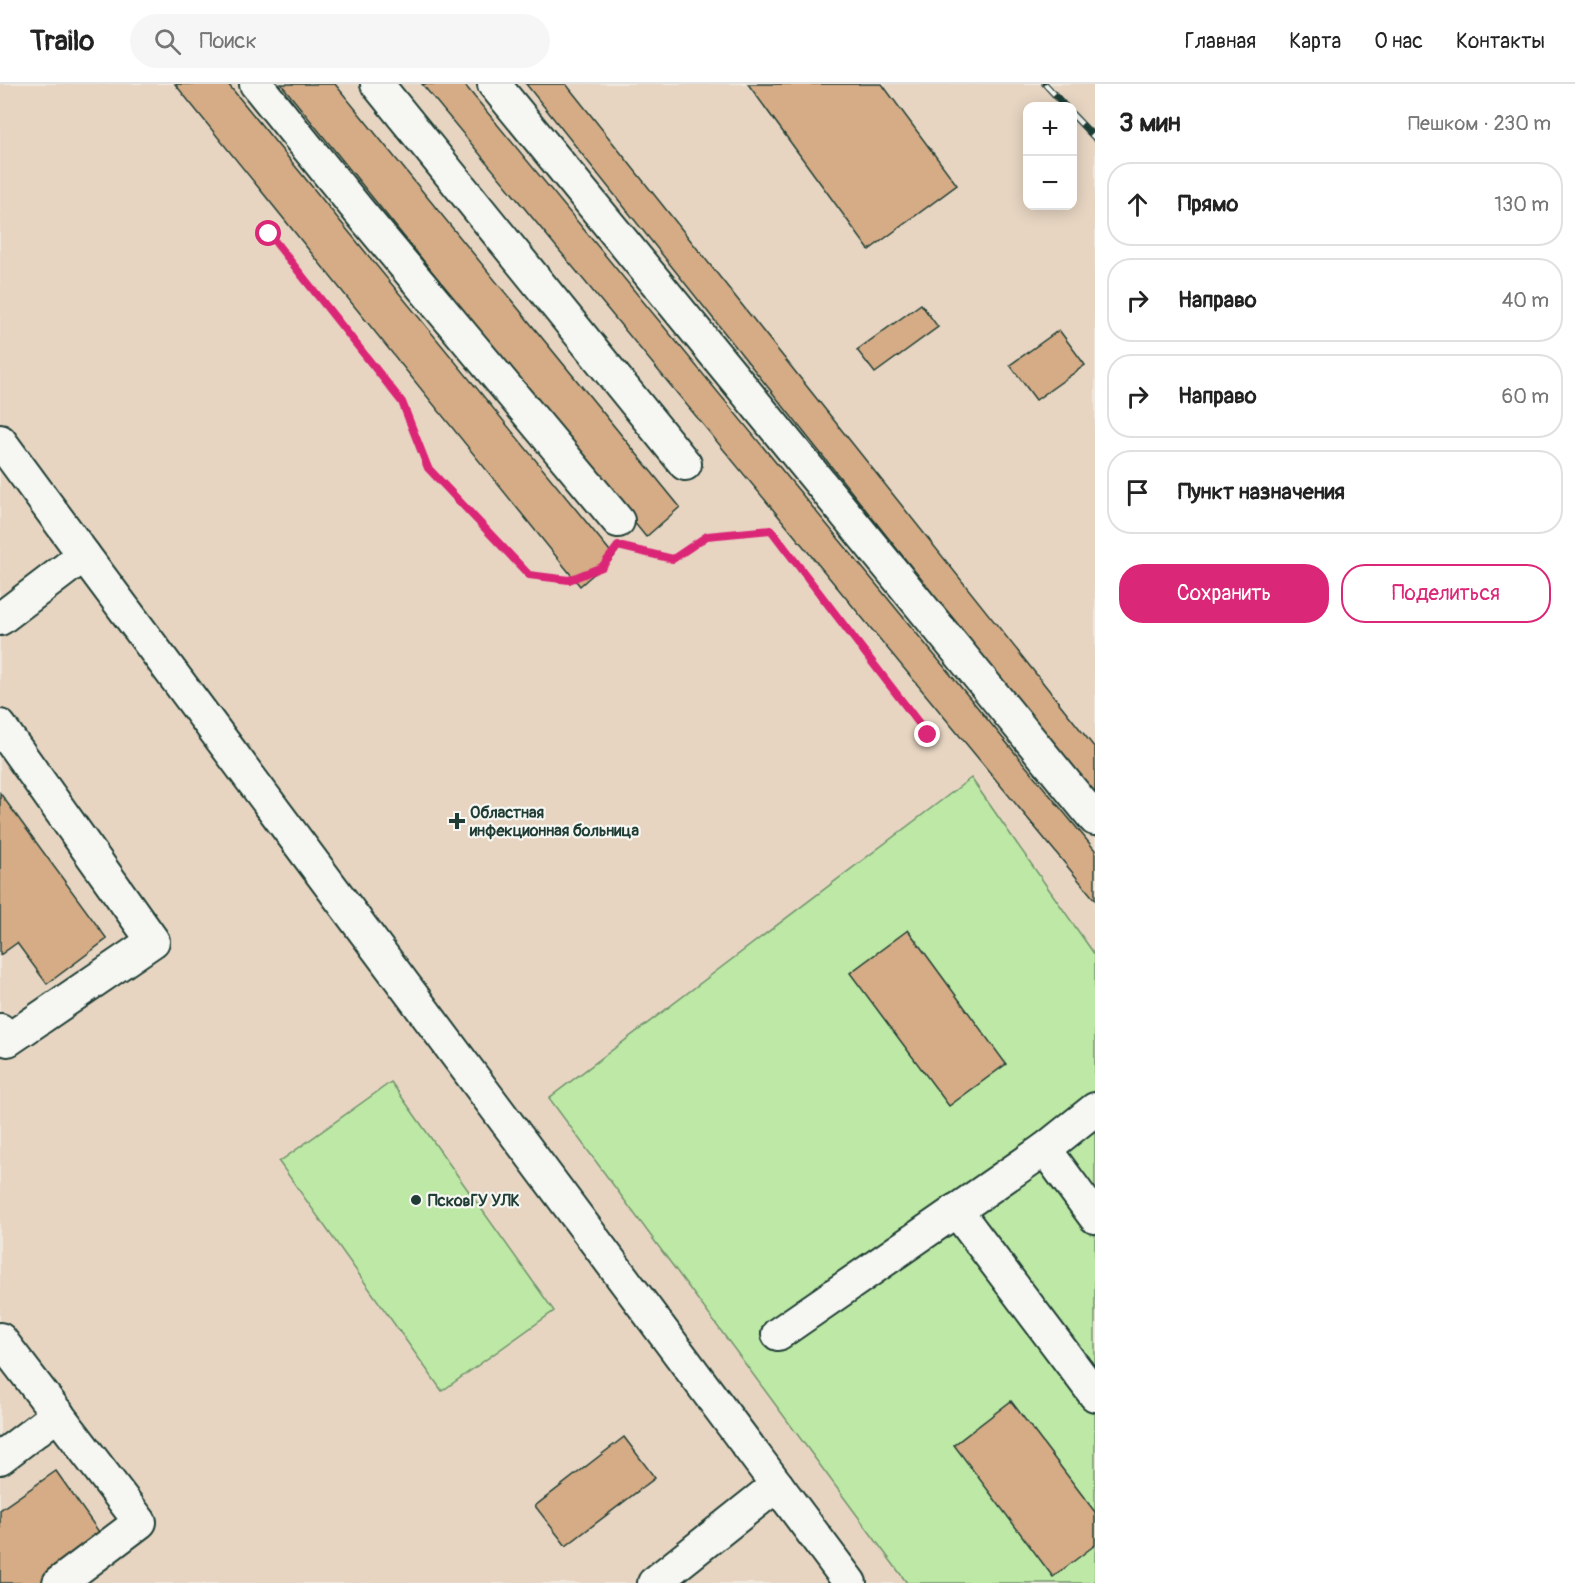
<!DOCTYPE html>
<html lang="ru">
<head>
<meta charset="utf-8">
<style>
	body { margin:0; font-family:Pangolin,sans-serif; background:#f6f6f6; color:#222 }
	.controls { position:absolute; right:18px; top:18px; display:grid; overflow:hidden; border-radius:12px; box-shadow:0 3px 15px #0003 }
	.controls button { width:54px; height:54px; display:grid; place-items:center; padding:0; border:0; border-bottom:2px solid #e0e0e0; background:#fff; color:#222; font:30px sans-serif }
	.stop { position:absolute; width:18px; height:18px; margin:-14px; border:4px solid #db2777; border-radius:50%; background:#fff }
	.stop.end { background:#db2777; border-color:#fff; box-shadow:0 2px 6px #0008 }
	.list { margin:0; padding:0; list-style:none }
	h2 { display:flex; justify-content:space-between; align-items:center; height:78px; margin:0; padding:0 24px; font-size:26px }
	h2 small { font-size:20px; font-weight:400; color:#767676 }
	.list li { display:grid; grid-template-columns:39px 1fr auto; gap:18px; align-items:center; box-sizing:border-box; height:84px; margin:0 12px 12px; padding:0 12px; border:2px solid #e0e0e0; border-radius:24px }
	.list b { display:block; font-size:22px; white-space:nowrap }
	.list em { font-size:20px; font-style:normal; color:#767676 }
	.actions { display:flex; gap:12px; padding:18px 24px }
	.actions a { flex:1; padding:14px 0; border:2px solid #db2777; border-radius:24px; text-align:center; font-size:21px; color:#db2777 }
	.actions .main { background:#db2777; color:#fff }
	.icon { flex:none; width:33px; height:33px; fill:none; stroke:currentColor; stroke-width:2; stroke-linecap:round; stroke-linejoin:round }
	.map { position:relative; flex:none; width:1095px; height:1499px; overflow:hidden }
	header { display:flex; align-items:center; gap:36px; box-sizing:border-box; height:84px; padding:0 30px; background:#fff; border-bottom:2px solid #e0e0e0 }
	header strong { font-size:28px }
	nav { display:flex; gap:33px; margin-inline-start:auto; font-size:21px }
	.search { width:420px; height:54px; background:#f6f6f6; display:flex; align-items:center; gap:15px; box-sizing:border-box; padding:0 21px; border-radius:33px; color:#767676; font-size:22px }
	main { display:flex }
	aside { flex:1; background:#fff }
	.map>svg:first-child { display:block }
	.built { fill:#e7d5c2; fill-rule:evenodd }
	.green { fill:#bee8a5; stroke:#6e926c; stroke-width:1.5 }
	.building { fill:#d5ac86; stroke:#1f3d34; stroke-width:1.5 }
	.lines { fill:none; stroke-linecap:round; stroke-linejoin:round }
	.minor-casing { stroke:#1f3d34; stroke-width:36 }
	.path { stroke:#1f3d34; stroke-width:4; stroke-dasharray:6 4.5; stroke-linecap:butt }
	.minor { stroke:#f6f6f2; stroke-width:32 }
	.rail-casing { stroke:#1f3d34; stroke-width:7 }
	.rail { stroke:#f6f6f2; stroke-width:4.5; stroke-dasharray:14; stroke-linecap:butt }
	.route { stroke:#db2777; stroke-width:8 }
	.poi-dot { fill:#1f3d34; stroke:#f6f6f2; stroke-width:2 }
	.labels { text-anchor:middle; stroke-width:4.5; stroke-linejoin:round; paint-order:stroke }
	.poi-label { font-size:16px; font-weight:bold; fill:#1f3d34; stroke:#f6f6f2; text-anchor:start }
</style>
</head>
<body>
<header>
<strong>Trailo</strong>
<div class="search"><svg class="icon" aria-label="search" viewBox="0 0 24 24"><circle cx="10" cy="10" r="6"/><path d="M15 15l6 6"/></svg>Поиск</div>
<nav><a>Главная</a><a>Карта</a><a>О нас</a><a>Контакты</a></nav>
</header>
<main>
<div class="map">
<svg width="1095" height="1499" viewBox="0 0 1095 1499">
	<rect width="100%" height="100%" fill="#efe7dc"/>
	<filter id="ink" filterUnits="userSpaceOnUse"><feTurbulence type="fractalNoise" baseFrequency=".0167" numOctaves="2"/><feDisplacementMap in="SourceGraphic" scale="12" xChannelSelector="R" yChannelSelector="G"/><feConvolveMatrix kernelMatrix="1 2 1 2 8 2 1 2 1" color-interpolation-filters="sRGB"/></filter>
	<g filter="url(#ink)">
		<path class="built" d="M 0,0 L 1095,0 L 1095,871 L 970,694 L 549,1014 L 907,1499 L 0,1499 ZM 1028,22 L 1072,22 L 1072,122 L 1028,122 Z"/>
		<g class="green">
			<polygon points="971,694 1095,871 1095,1499 907,1499 549,1014"/>
			<polygon points="391,998 554,1227 442,1307 279,1078"/>
		</g>
		<g class="building">
			<polygon points="175,0 228,0 614,472 580,502"/>
			<polygon points="281,0 335,0 680,423 646,453"/>
			<polygon points="422,0 464,0 1095,766 1095,816"/>
			<polygon points="526,0 566,0 1095,664 1095,713"/>
			<polygon points="748,0 882,0 957,101 869,166"/>
			<polygon points="921,220 938,243 875,289 857,266"/>
			<polygon points="1059,246 1085,281 1036,316 1010,281"/>
			<polygon points="0,709 107,855 47,900 17,859 0,871"/>
			<polygon points="908,846 1006,980 949,1022 850,889"/>
			<polygon points="1011,1317 1095,1428 1095,1461 1053,1493 954,1361"/>
			<polygon points="624,1353 655,1394 566,1462 535,1422"/>
			<polygon points="56,1387 104,1455 42,1499 0,1499 0,1426"/>
		</g>
		<g class="lines">
			<defs>
				<g id="minor">
					<polyline points="256,0 358,126 618,437"/>
					<polyline points="377,0 685,380"/>
					<polyline points="494,0 1095,735"/>
					<polyline points="0,357 84,471 0,535"/>
					<polyline points="84,471 850,1499"/>
					<polyline points="0,642 153,857 8,956 0,946"/>
					<polyline points="1045,1065 1095,1133"/>
					<polyline points="956,1126 1095,1311"/>
					<polyline points="778,1250 1045,1065 1095,1025"/>
					<polyline points="0,1255 140,1438 59,1499"/>
					<polyline points="0,1374 58,1330"/>
					<polyline points="654,1499 777,1401"/>
				</g>
			</defs>
			<use href="#minor" class="minor-casing"/>
			<g class="path">
				<polyline points="269,150 402,318 428,384 529,491 569,496 602,483 616,466"/>
				<polyline points="628,464 673,475 707,452 771,446 928,651"/>
			</g>
			<use href="#minor" class="minor"/>
			<defs>
				<g id="rail">
					<polyline points="1045,0 1065,22"/>
					<polyline points="1072,30 1095,54"/>
				</g>
			</defs>
			<use href="#rail" class="rail-casing"/>
			<use href="#rail" class="rail"/>
		</g>
	</g>
	<g class="lines" filter="url(#ink)">
		<polyline class="route" points="269,150 402,318 428,384 529,491 569,496 602,483 618,462 673,475 707,452 771,446 928,651"/>
	</g>
	<g class="poi-dot">
		<path d="M454 728h6v6h6v6h-6v6h-6v-6h-6v-6h6z"/>
		<circle cx="416" cy="1116" r="6"/>
	</g>
	<g class="labels">
		<g class="poi-label">
			<text x="470" y="734">Областная<tspan x="470" dy="18">инфекционная больница</tspan></text>
			<text x="428" y="1122">ПсковГУ УЛК</text>
		</g>
	</g>
</svg>
<div class="controls">
<button>+</button>
<button>−</button>
</div>
<div class="stop" style="left:269px;top:150px"></div>
<div class="stop end" style="left:928px;top:651px"></div>
</div>
<aside>
<h2>3 мин<small>Пешком · 230 m</small></h2>
<ul class="list">
<li><svg class="icon" aria-label="ahead" viewBox="0 0 24 24"><path d="M12 20V5M6 11l6-6 6 6"/></svg><div><b>Прямо</b></div><em>130 m</em></li>
<li><svg class="icon" aria-label="right" viewBox="0 0 24 24"><path d="M7 20v-9h11M14 6l5 5-5 5"/></svg><div><b>Направо</b></div><em>40 m</em></li>
<li><svg class="icon" aria-label="right" viewBox="0 0 24 24"><path d="M7 20v-9h11M14 6l5 5-5 5"/></svg><div><b>Направо</b></div><em>60 m</em></li>
<li><svg class="icon" aria-label="arrive" viewBox="0 0 24 24"><path d="M6 21V4h12l-3 4 3 4H6"/></svg><div><b>Пункт назначения</b></div></li>
</ul>
<div class="actions"><a class="main">Сохранить</a><a>Поделиться</a></div>
</aside>
</main>
</body>
</html>
